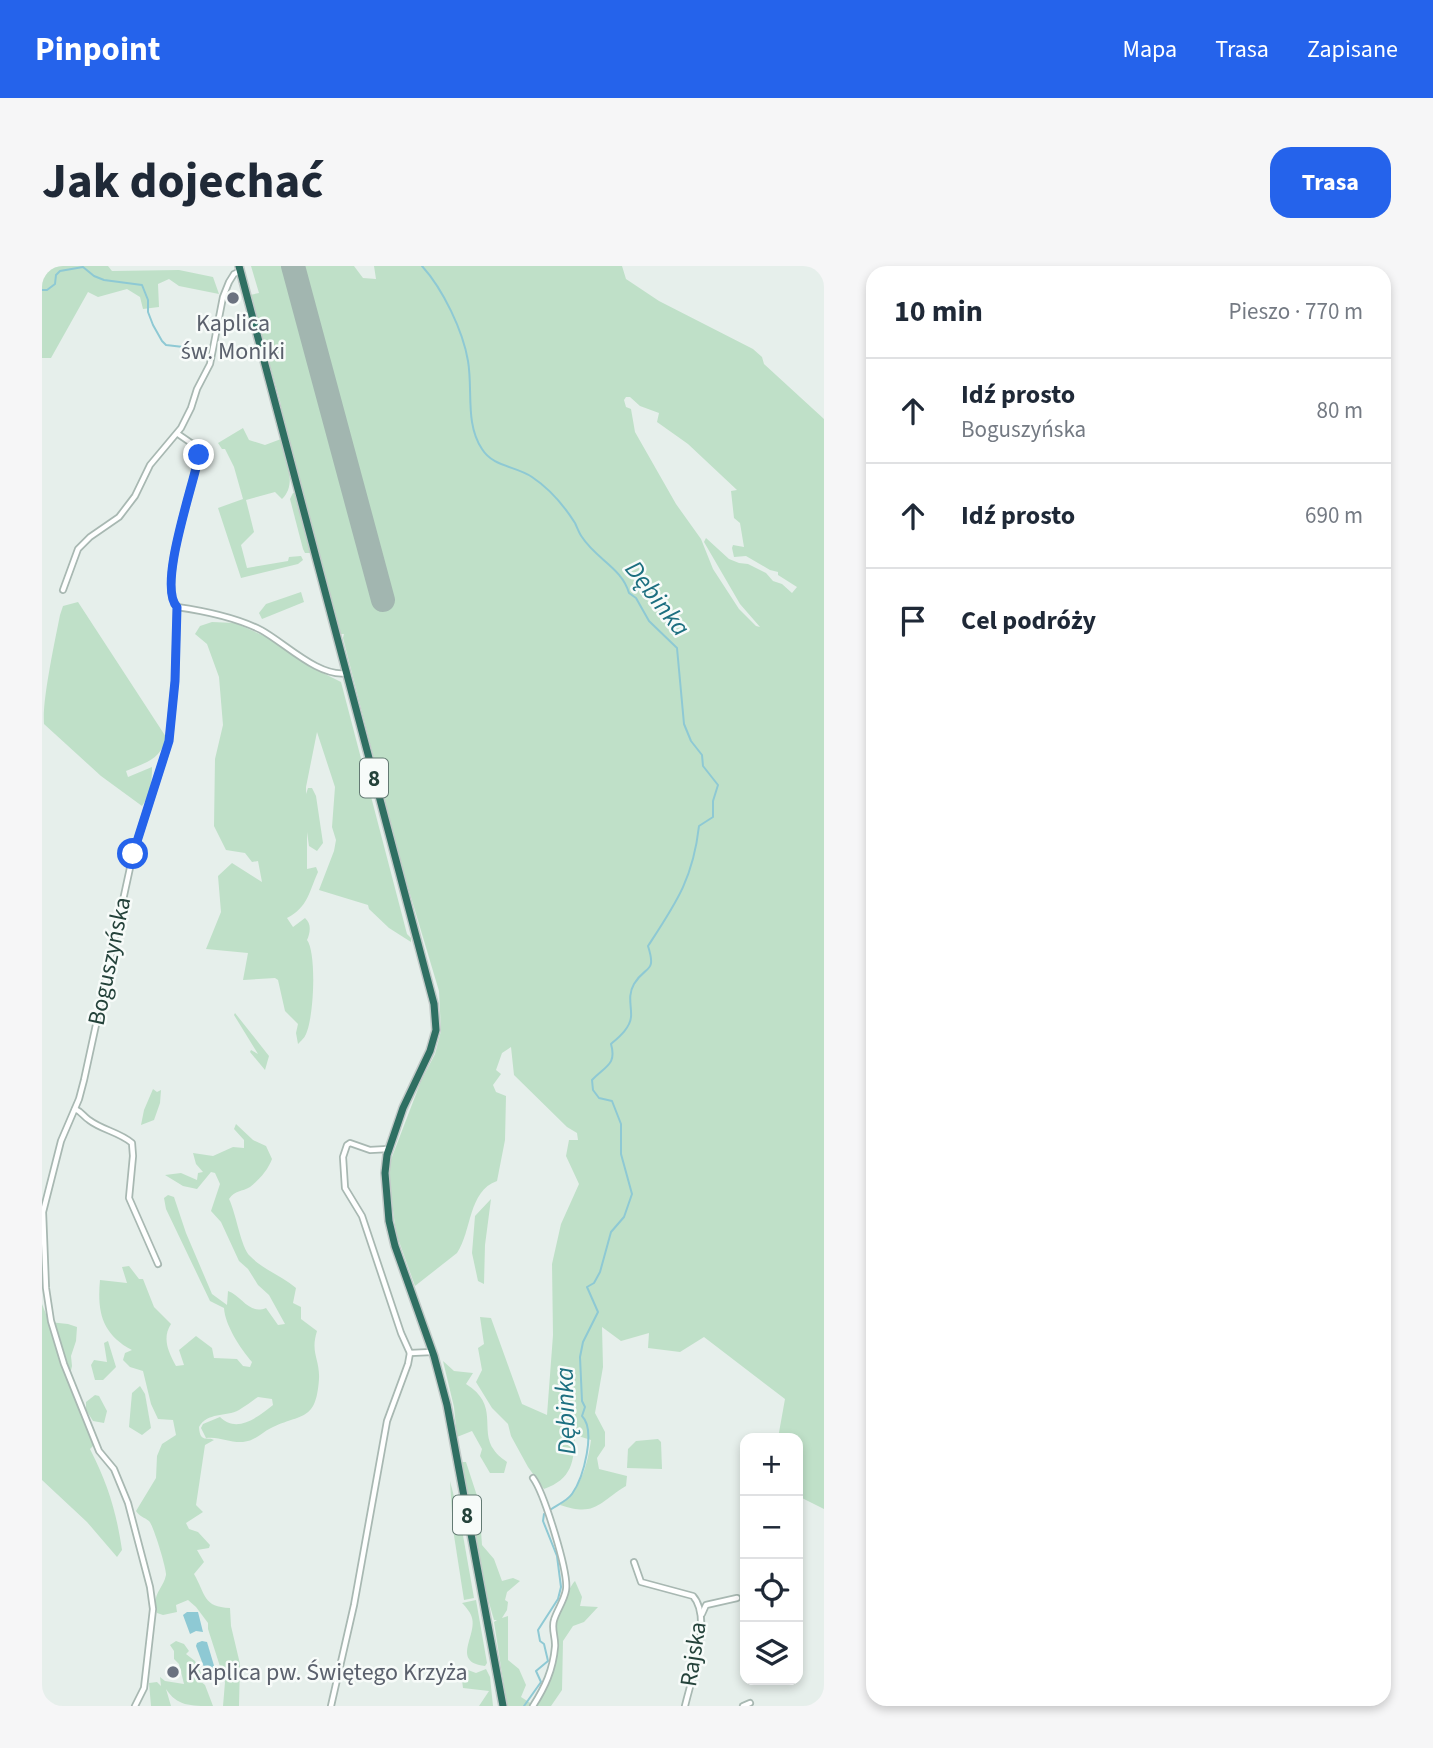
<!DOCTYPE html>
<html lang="pl">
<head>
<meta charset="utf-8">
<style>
	body { margin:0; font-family:"Source Sans 3",sans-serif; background:#f6f6f7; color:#1f2937 }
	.controls { position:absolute; right:21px; bottom:21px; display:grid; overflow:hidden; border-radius:14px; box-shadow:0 4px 10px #0003 }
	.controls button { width:63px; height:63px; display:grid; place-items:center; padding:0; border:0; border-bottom:2px solid #e0e1e3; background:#fff; color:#1f2937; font:35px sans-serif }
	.stop { position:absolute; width:21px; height:21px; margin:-16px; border:5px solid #2563eb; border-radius:50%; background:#fff }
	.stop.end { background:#2563eb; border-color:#fff; box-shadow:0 2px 7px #0008 }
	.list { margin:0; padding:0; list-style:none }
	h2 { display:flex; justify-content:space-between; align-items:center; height:91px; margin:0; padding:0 28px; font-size:30px }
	h2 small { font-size:23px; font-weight:400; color:#747a83 }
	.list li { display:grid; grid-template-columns:46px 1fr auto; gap:21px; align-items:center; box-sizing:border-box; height:105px; padding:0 28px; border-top:2px solid #e0e1e3 }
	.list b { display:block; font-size:26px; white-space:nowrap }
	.list p { margin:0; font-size:23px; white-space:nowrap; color:#747a83 }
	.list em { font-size:23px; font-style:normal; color:#747a83 }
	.icon { flex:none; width:38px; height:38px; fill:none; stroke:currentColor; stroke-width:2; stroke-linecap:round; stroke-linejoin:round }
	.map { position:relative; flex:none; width:782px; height:1440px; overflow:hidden; border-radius:21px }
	header { display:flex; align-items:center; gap:42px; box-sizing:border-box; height:98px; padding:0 35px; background:#2563eb; color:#fff }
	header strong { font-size:33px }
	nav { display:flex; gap:38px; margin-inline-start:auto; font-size:24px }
	.intro { display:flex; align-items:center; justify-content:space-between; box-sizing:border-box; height:168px; padding:0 42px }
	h1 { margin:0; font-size:49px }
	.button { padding:18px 32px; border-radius:21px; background:#2563eb; color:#fff; font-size:24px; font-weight:700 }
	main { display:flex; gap:42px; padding:0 42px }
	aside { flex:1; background:#fff; border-radius:21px; box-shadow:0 4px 10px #0003 }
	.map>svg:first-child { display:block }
	.green { fill:#bfe0c8; fill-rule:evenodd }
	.water { fill:#8ec9d4 }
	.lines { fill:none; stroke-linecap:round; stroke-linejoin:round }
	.stream { stroke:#8ec9d4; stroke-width:2 }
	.runway { stroke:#a2b6b0; stroke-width:24 }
	.minor-casing { stroke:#a8b8b2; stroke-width:8 }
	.highway-casing { stroke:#c2cac8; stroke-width:10 }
	.minor { stroke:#fff; stroke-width:4.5 }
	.highway { stroke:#2f6f62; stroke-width:7 }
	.route { stroke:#2563eb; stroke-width:9 }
	.worship-dot { fill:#6b7280; stroke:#f7fbf9; stroke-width:2.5 }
	.labels { text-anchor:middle; stroke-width:5; stroke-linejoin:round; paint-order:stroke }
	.shield { fill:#f7fbf9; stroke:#637a73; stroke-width:2 }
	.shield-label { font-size:23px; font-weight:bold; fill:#24423a }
	.worship-label { font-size:24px; fill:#5b616d; stroke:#f7fbf9 }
	.street-label { font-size:24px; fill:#24423a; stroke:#f7fbf9 }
	.water-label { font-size:26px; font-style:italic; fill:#1c6f80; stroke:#f7fbf9 }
</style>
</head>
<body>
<header>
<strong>Pinpoint</strong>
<nav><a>Mapa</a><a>Trasa</a><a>Zapisane</a></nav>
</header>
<div class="intro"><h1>Jak dojechać</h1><a class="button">Trasa</a></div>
<main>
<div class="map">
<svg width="782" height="1440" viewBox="0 0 782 1440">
	<rect width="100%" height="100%" fill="#e6efeb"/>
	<g class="green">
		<polygon points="0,0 66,0 70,5 137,4 171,11 177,28 137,20 127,13 116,18 117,41 101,43 98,31 85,23 56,31 46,26 9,92 0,92"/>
		<path d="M 209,0 L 312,0 L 321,12 L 334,13 L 332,0 L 580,0 L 584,13 L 617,35 L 711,83 L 720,91 L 722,98 L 782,153 L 782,1243 L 756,1230 L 756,1172 L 736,1172 L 743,1133 L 662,1071 L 638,1086 L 606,1082 L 607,1067 L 579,1075 L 560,1061 L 561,1101 L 553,1147 L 563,1166 L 563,1180 L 555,1192 L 557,1203 L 585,1210 L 584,1220 C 556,1237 554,1251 518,1239 C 539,1222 545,1201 549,1174 L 533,1169 C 532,1196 530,1213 502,1223 L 486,1201 L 469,1170 L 466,1158 L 450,1142 L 434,1116 L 440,1104 L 436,1082 L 442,1078 L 438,1051 L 449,1052 L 480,1138 L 505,1149 L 511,1069 L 510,998 L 519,958 L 537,918 L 524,890 L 527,874 L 536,874 L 535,867 L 525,861 L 472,809 L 469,781 L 460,787 L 454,804 L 459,808 L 451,819 L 454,826 L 464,830 L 463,874 L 455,915 C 426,925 430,965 415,987 L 373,1020 L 354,967 L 348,921 L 348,896 L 379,815 L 393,788 L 399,765 L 397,725 L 357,591 L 301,372 L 302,368 L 299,368 L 242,157 L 238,135 L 208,29 L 217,27 ZM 584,131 L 588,131 L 598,140 L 617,147 L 615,156 L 646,178 L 695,224 L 689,225 L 692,252 L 698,257 L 702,281 L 691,279 L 690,282 L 692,291 L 704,290 L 728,304 L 736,306 L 736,309 L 755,321 L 750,327 L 740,318 L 731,315 L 724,307 L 706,298 L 697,297 L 687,293 L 664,272 L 662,276 L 698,338 L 718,361 L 714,360 L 697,343 L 671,303 L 659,273 L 634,238 L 593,166 L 589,143 L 584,141 L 582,134 Z"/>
		<path d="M 201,162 L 207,174 L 223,179 L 239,173 C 243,193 256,218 240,233 L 233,226 L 204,234 L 212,266 L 199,279 L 205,302 L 246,295 L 247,291 L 259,290 L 261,294 L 256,298 L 199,312 L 176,242 L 201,233 L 192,201 L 183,183 L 180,183 L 176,177 Z"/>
		<polygon points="251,227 255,227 269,287 263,287 261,283 248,233"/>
		<polygon points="259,326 262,336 220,353 217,347 224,338"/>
		<path d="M 36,336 L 124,471 C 120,493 103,497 84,505 L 86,511 L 110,501 C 110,515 109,528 100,540 L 59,510 L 2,458 C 0,434 13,375 18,349 L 21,340 Z"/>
		<path d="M 170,356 L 193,357 L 229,373 L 273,403 L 299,416 L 365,668 L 369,672 L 369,676 L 347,662 L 327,643 L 326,639 L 277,624 L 292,585 L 294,574 L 290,561 L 293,521 L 275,466 L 264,521 L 264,528 L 266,522 L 270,522 L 274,530 L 281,577 L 275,585 L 267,580 L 265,566 L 265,603 L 274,601 L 276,606 C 267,626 266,641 245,652 L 251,661 L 263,652 C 270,658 268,667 265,674 C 275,687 272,755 263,770 C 263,771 256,778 256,778 L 254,767 L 256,758 L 243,745 L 236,714 L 233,712 L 201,714 L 206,687 L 164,683 L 179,646 L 176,610 L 190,597 L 220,616 L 216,595 L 210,596 L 203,587 L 184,584 L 172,560 L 173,493 L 181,459 L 177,411 L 165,378 L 153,368 L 158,360 Z"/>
		<polygon points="193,747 227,790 223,804 208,786 209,784 216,788 192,749"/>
		<polygon points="111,823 115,826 119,824 118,837 112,854 99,859 102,844"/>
		<path d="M 194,858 L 211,874 L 224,880 L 230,893 C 226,904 217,914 208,921 C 200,926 193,924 187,933 C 194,947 199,982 208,990 C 220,1003 240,1010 254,1022 L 251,1037 L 259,1041 L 259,1053 L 275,1065 C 268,1087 278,1093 277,1113 C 274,1156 260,1147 229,1162 C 219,1167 213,1175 201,1176 C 188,1177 177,1170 164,1172 L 159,1162 L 161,1158 L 178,1151 C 195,1168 216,1151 231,1139 L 230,1133 L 216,1131 C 210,1135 204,1140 197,1144 C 184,1151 165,1146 157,1161 C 158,1178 166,1170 172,1174 L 163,1179 L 154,1239 L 161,1246 L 144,1257 L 147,1263 L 156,1266 L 168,1279 L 167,1282 L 155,1284 L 162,1296 L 152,1308 C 164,1329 161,1341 188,1342 L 189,1360 L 198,1398 L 197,1440 L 181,1440 L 183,1416 L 166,1363 L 166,1357 L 154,1341 L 146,1334 L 134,1339 L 135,1346 L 121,1349 L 115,1347 C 109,1327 121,1324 124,1309 C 125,1304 111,1258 107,1255 C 102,1251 98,1251 94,1245 L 114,1212 L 115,1190 L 120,1178 L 134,1169 L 131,1154 L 116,1153 L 109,1138 L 101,1105 L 88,1101 L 81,1094 L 83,1087 L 90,1084 C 60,1068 55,1046 58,1014 L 85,1017 L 80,1001 L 87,1000 L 97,1013 L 101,1013 L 112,1041 L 129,1058 C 120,1072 126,1085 134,1100 L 142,1099 L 137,1084 L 154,1070 L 170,1082 L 172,1092 L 195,1093 L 201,1100 L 208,1101 L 210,1096 C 198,1082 183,1059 182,1042 L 168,1035 L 124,943 L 122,932 L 126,929 L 132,931 L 144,967 L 170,1028 L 185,1039 L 186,1025 C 200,1030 207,1049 224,1042 L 236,1059 L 243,1058 L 227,1029 L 216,1019 L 206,1003 L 197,995 L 179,956 L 169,945 L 178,918 L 173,907 L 169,906 L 155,923 L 141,920 L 123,909 L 139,907 L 155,914 L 156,907 L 161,906 L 154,898 L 151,887 L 171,890 L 191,881 L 202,882 L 202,874 L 192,863 Z"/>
		<polygon points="449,933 443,979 442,1018 436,1015 430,987 433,950"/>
		<path d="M 0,1038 L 7,1056 L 26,1058 L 35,1061 L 34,1075 L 29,1090 L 30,1100 L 26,1117 L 52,1179 L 48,1183 C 66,1219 74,1244 80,1284 L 75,1291 L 45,1256 L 0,1214 Z"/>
		<polygon points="66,1075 74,1101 61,1114 53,1114 49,1099 52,1094 65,1096 62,1077"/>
		<path d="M 401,1095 L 412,1105 L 431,1107 L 424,1118 C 458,1139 437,1164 452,1184 C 455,1189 461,1193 465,1196 L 462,1207 L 448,1207 L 438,1190 L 440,1183 L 430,1165 L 415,1171 L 412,1141 Z"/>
		<polygon points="98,1120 103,1128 109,1162 100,1169 87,1161 90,1127"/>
		<polygon points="53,1129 57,1130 65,1145 62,1157 51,1155 44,1144 44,1136"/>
		<polygon points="616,1173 619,1176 620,1203 585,1202 586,1183 594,1175"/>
		<polygon points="420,1196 424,1196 437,1236 440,1279 452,1293 460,1315 471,1312 478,1315 465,1326 463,1334 466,1336 465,1344 460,1352 466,1350 466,1394 477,1403 484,1419 479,1431 490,1438 489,1440 465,1440 452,1356 455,1354 452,1354 444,1326"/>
		<polygon points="408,1215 419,1258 432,1332 422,1334 411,1263"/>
		<path d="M 533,1315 L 540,1331 L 538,1340 L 556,1341 L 542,1356 L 531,1360 L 521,1375 L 520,1424 L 509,1440 L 493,1440 C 501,1427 509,1415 512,1400 C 514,1388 513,1378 513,1366 C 512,1356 526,1322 533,1315 Z"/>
		<path d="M 434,1334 L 445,1397 L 443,1400 C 409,1396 435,1370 430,1352 C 429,1347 424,1341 420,1337 Z"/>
		<path d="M 134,1375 L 142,1378 L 147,1385 L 144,1388 L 153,1395 L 159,1407 L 157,1410 L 158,1415 L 163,1419 L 171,1440 C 148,1440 135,1440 124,1423 L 129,1440 L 109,1440 L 107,1417 L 115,1416 L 119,1420 L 118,1411 L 123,1415 L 142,1418 L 137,1398 L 132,1393 L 132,1385 L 128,1379 Z"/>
		<polygon points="444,1403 448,1411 451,1440 437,1440 447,1425 421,1422 419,1406 426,1404 434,1407"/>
	</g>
	<g class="water">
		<polygon points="145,1346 156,1346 161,1366 154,1365 148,1368 141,1349"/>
		<polygon points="160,1375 165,1376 173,1403 164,1404 162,1401 154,1380 155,1377"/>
	</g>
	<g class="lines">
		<g class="stream">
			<path d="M 380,0 C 401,23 421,65 426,95 C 431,124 423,158 440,183 C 451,201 474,200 490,211 C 508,223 521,238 533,257 C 535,261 537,267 540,271 C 554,293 580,302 587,327 L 594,332 L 607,355 L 635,382 L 642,458 L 649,475 L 660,489 L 661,500 L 676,519 L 671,535 L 671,551 L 657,560 C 651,613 634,637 606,680 C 615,708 603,699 592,718 C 585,730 590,741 589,751 C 588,762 577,771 569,778 C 575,799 563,800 550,814 L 551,824 L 557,832 L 570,835 L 579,858 L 579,888 L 590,928 L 582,951 L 569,966 L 558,1006 L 552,1017 L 545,1021 L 556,1046 L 541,1076 L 538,1091 L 540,1135 L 543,1141 L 540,1150 C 554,1164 542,1211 530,1228 C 525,1235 515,1239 508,1244"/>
			<polyline points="0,24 5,24 13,18 14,9 18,5 41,1 52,10 62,14 100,19 106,34 106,46 111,59 120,75 124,79 150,82"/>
			<polyline points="482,1440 499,1416 494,1405 506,1395 502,1378 498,1375 496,1364 516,1333 519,1321 515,1290 501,1255 502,1248"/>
		</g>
		<polyline class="runway" points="251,0 341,334"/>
		<defs>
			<g id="minor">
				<polyline points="21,324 36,283 48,271 77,251 93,230 108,199 139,162 149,142 155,123 168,98 181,31 187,16 192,8 198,5"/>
				<path d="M 135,341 C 163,345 193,351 219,364 C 243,377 277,412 305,407"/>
				<path d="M 33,843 C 40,846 41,850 47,854 C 60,864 77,866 90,877 L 91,890 L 87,932 L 116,998"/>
				<polyline points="346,883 328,884 308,877 305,879 301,891 303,922 320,950 359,1067 368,1087 390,1086"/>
				<path d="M 592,1296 L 599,1316 L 651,1330 C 671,1352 649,1414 643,1440"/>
				<polyline points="660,1348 664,1339 695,1332"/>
				<path d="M 93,1440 L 102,1422 L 111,1343 L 108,1321 L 86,1237 L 72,1203 L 57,1185 L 22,1098 L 9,1055 L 4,1022 L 1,946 L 19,875 L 37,833 L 42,814 L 91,588 L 127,475 L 133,415 L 135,341 C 115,320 152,218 157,189 L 152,179 L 136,168"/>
				<polyline points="289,1440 312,1339 345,1155 366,1098 368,1087"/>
				<path d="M 491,1440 C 503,1421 511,1404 513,1381 C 514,1372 509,1363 512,1354 C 515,1344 522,1335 524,1324 C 527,1307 502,1227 491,1212"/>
				<polyline points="701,1440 708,1437"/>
			</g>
			<polyline id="highway" points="197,0 392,738 394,764 388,785 361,842 345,889 343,907 347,955 353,980 392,1090 405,1139 461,1440"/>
		</defs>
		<use href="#minor" class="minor-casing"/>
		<use href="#highway" class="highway-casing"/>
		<use href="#minor" class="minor"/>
		<use href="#highway" class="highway"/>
	</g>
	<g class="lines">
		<path class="route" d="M 91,588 L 127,475 L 133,415 L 135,341 C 115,320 152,218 157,189"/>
	</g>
	<g class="worship-dot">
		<circle cx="191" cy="32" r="7"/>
		<circle cx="131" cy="1406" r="7"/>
	</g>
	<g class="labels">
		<g class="shield">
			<rect x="318" y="492.5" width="28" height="39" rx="5"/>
			<rect x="411" y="1229.5" width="28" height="39" rx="5"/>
		</g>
		<g class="shield-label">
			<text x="332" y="520">8</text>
			<text x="425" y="1257">8</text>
		</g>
		<g class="worship-label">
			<text x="191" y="65">Kaplica<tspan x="191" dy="28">św. Moniki</tspan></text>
			<text x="145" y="1414" text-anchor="start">Kaplica pw. Świętego Krzyża</text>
		</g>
		<g class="street-label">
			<text transform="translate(67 695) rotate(-78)" y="8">Boguszyńska</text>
			<text transform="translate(651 1388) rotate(-81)" y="8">Rajska</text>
		</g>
		<g class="water-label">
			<text transform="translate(616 332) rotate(52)" y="9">Dębinka</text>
			<text transform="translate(523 1145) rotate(-92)" y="9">Dębinka</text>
		</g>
	</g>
</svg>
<div class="controls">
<button>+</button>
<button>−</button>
<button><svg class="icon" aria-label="locate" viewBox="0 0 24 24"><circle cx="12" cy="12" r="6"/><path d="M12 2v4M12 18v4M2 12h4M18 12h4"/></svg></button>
<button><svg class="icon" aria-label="layers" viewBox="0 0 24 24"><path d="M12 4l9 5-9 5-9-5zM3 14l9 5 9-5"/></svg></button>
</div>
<div class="stop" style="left:91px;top:588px"></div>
<div class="stop end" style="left:157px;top:189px"></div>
</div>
<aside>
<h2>10 min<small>Pieszo · 770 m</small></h2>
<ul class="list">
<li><svg class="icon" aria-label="ahead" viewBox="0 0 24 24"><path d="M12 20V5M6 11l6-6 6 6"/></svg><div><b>Idź prosto</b><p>Boguszyńska</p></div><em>80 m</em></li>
<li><svg class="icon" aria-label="ahead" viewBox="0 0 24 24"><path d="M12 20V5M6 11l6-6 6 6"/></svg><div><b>Idź prosto</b></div><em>690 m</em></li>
<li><svg class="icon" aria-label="arrive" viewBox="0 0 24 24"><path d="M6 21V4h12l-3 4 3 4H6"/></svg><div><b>Cel podróży</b></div></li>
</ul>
</aside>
</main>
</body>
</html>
